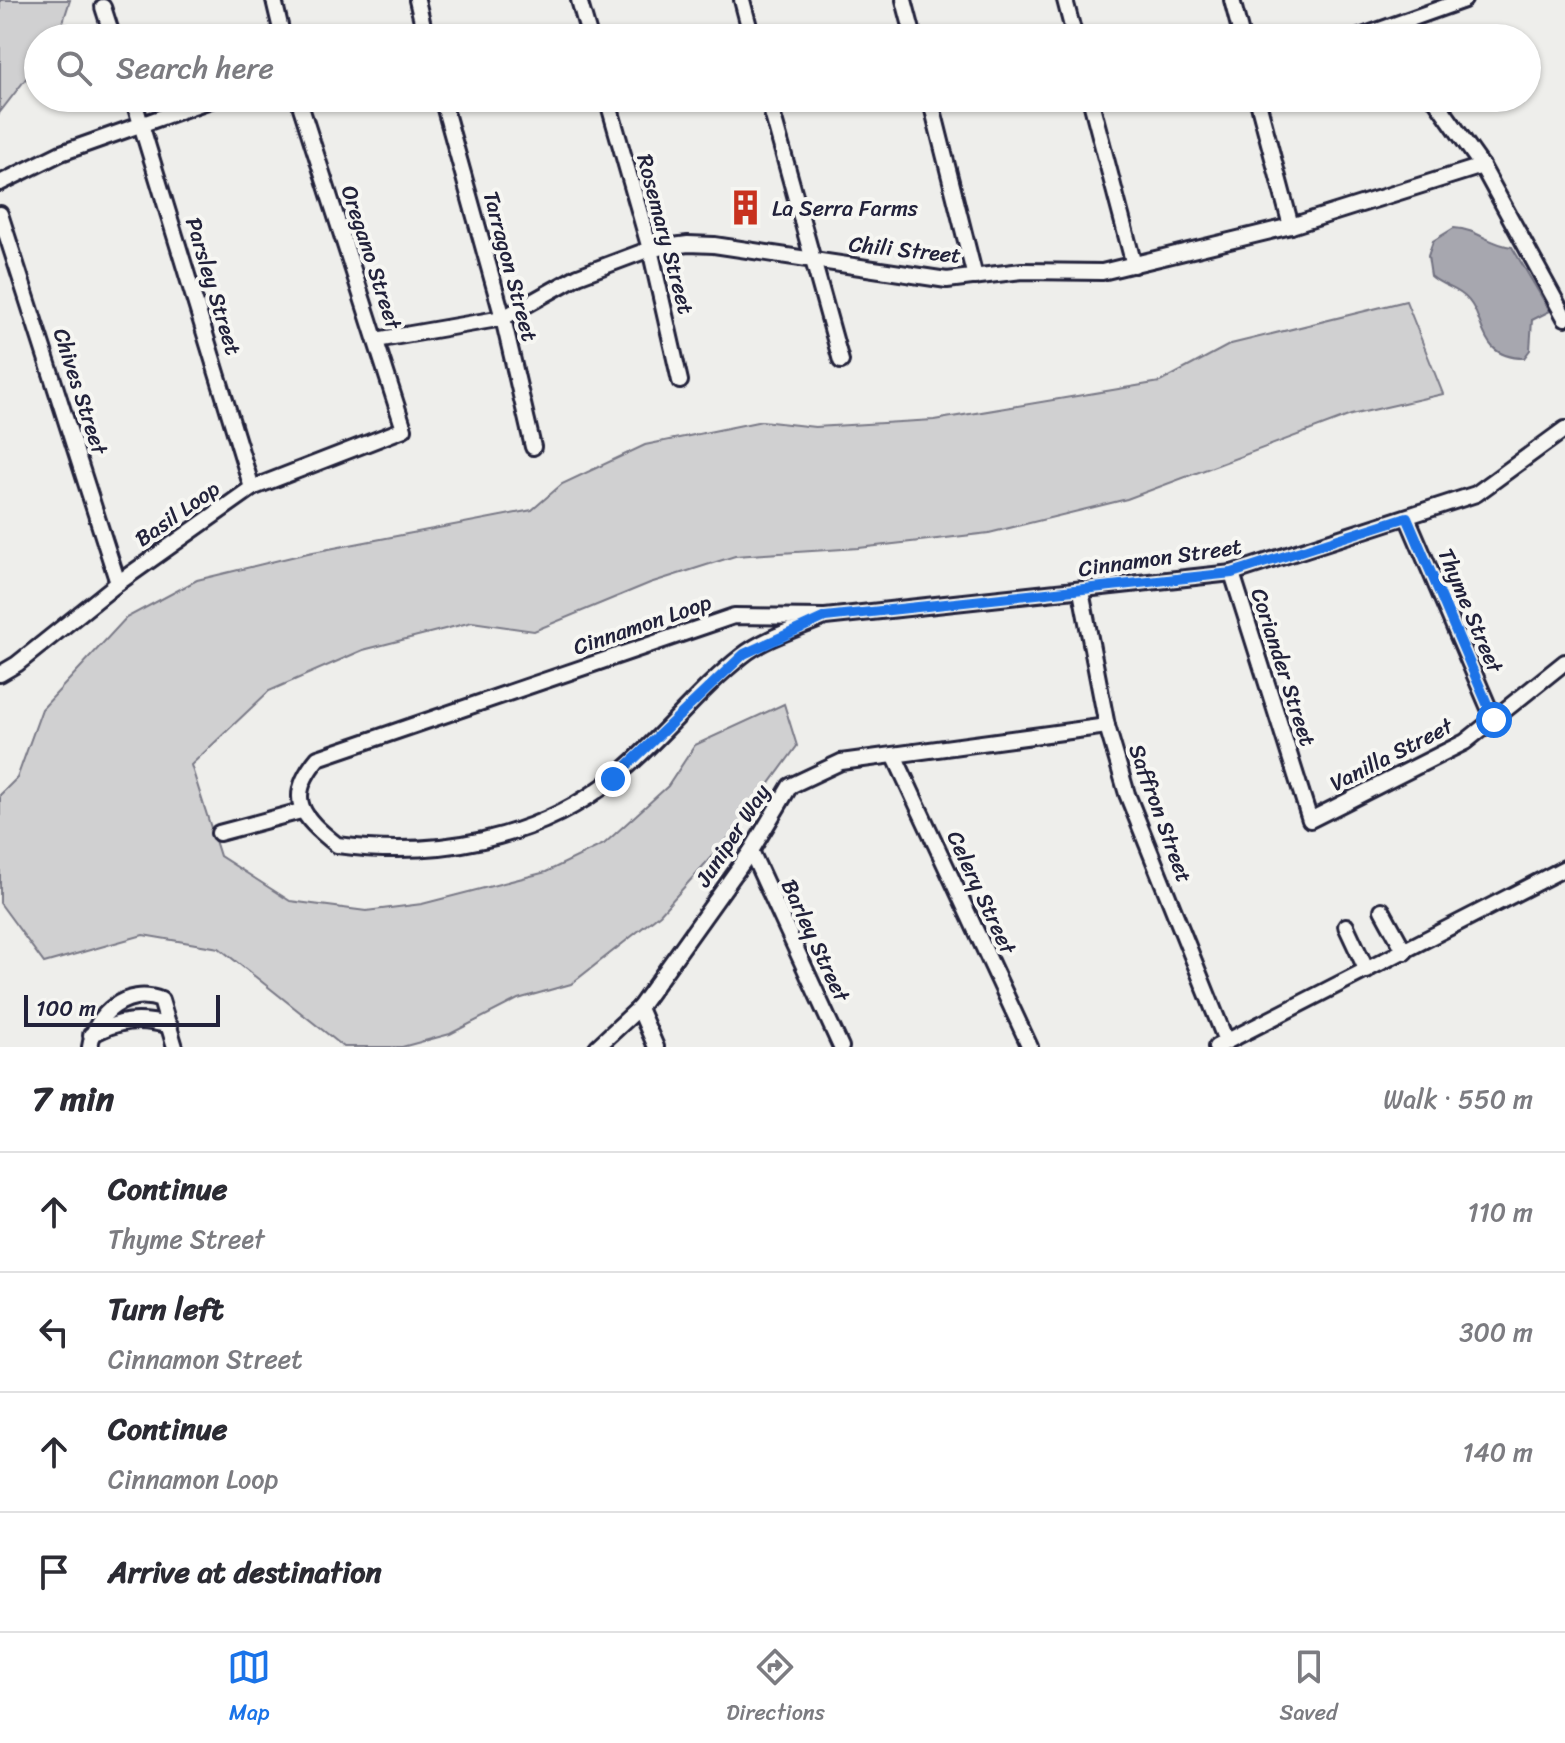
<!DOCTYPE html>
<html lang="en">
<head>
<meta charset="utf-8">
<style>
	body { margin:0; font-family:Sriracha,sans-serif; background:#f2f2f3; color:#2b2b33 }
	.scale { position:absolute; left:24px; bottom:20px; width:196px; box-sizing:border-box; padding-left:8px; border:4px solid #22223b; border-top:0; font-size:22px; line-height:28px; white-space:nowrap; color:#22223b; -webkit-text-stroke:6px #f6f6f2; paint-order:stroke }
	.stop { position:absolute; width:24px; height:24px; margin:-18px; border:6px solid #1a73e8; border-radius:50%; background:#fff }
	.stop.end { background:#1a73e8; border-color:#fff; box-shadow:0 2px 8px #0008 }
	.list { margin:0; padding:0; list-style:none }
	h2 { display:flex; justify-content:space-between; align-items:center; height:104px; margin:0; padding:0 32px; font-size:34px }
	h2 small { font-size:26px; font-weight:400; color:#7c7c81 }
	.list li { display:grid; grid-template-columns:52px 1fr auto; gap:24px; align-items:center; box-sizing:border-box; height:120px; padding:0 32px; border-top:2px solid #e1e1e2 }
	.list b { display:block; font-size:30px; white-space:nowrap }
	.list p { margin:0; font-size:26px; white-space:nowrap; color:#7c7c81 }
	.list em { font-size:26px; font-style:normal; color:#7c7c81 }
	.icon { flex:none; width:44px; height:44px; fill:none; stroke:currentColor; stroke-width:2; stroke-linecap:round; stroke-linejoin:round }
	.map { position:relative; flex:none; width:1565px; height:1047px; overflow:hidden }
	.search { position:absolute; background:#fff; box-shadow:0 2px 6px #0004; left:24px; right:24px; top:24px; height:88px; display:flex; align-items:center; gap:20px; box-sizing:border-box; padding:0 28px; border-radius:44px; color:#7c7c81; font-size:30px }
	.sheet { height:584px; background:#fff }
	nav { display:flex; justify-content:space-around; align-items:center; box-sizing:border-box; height:112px; border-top:2px solid #e1e1e2; background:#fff; font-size:22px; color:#7c7c81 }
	nav a { display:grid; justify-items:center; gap:4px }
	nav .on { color:#1a73e8 }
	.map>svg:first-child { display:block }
	.green { fill:#d0d0d1; stroke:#797986; stroke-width:2 }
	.water { fill:#a7a7af; stroke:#727281; stroke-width:2 }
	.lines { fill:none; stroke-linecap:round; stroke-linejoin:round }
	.minor-casing { stroke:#22223b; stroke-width:20 }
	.minor { stroke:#f6f6f2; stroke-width:14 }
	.route { stroke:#1a73e8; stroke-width:10 }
	.labels { text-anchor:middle; stroke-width:8; stroke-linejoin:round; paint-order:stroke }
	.poi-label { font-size:22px; fill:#22223b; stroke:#f6f6f2; text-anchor:start }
	.street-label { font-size:22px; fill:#22223b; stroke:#f6f6f2 }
</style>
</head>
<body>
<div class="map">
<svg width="1565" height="1047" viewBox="0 0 1565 1047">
	<rect width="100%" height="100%" fill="#eeeeeb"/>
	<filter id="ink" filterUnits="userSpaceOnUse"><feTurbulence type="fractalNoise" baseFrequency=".0125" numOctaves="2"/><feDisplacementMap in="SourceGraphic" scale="16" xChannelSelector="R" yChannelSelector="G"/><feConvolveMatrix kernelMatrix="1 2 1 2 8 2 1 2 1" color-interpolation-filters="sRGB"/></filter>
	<g filter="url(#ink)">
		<g class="green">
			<polygon points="0,0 70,0 58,38 38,38 38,63 0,112"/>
			<polygon points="1406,301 1443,394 1351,415 1127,499 989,533 859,548 735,556 650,583 534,631 472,622 363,650 269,691 191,765 220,856 290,901 366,911 422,904 546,872 604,844 668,786 695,745 784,704 797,746 739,826 660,914 571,984 518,999 450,1034 402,1047 344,1047 219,948 143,935 44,963 0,903 0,795 17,778 42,709 126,618 197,580 308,553 532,510 562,484 645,445 762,421 815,427 934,420 1160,382 1231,344"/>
		</g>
		<path class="water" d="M 1454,228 C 1477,229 1490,245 1512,247 L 1550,311 L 1532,320 L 1530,350 L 1524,358 C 1474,358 1488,314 1463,295 C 1453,287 1441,285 1431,276 L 1428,256 L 1433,241 Z"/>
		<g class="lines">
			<defs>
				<g id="minor">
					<polyline points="274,0 283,38"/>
					<polyline points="417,0 426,38"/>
					<polyline points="579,0 590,38"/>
					<polyline points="742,0 752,38"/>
					<polyline points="904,0 914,38"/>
					<polyline points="1065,0 1075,38"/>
					<polyline points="1232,0 1242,38"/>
					<polyline points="103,7 113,38"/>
					<polyline points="1357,38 1464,0"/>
					<polyline points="133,98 252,488"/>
					<polyline points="442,98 503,318 533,447"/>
					<polyline points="607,98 650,249 680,381"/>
					<polyline points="768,98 841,361"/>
					<polyline points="930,98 975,277"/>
					<polyline points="1090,98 1134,265"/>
					<polyline points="1257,98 1291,226"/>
					<polyline points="1434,98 1482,166 1565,318"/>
					<polyline points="0,183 61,153 216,98"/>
					<polyline points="0,214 118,583"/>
					<polyline points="376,340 503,318 578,276 650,249 688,244 714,245 947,280 1022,271 1102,272 1291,226 1482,166"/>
					<polyline points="1407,517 1494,720"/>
					<polyline points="1232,573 1310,820 1465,742 1565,662"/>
					<polyline points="1081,591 1107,726 1127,794 1226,1041"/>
					<path d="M 825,617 C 799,628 764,638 742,656 C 696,692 660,741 614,778 C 536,841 435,858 337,845 C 302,817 284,799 318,758 L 734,616 L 825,617 L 1232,573 L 1476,494 L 1565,429"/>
					<polyline points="0,674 17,664 118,583 252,488 404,429 298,98"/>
					<polyline points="894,755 1030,1047"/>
					<polyline points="219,833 301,811"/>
					<polyline points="751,851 841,1047"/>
					<polyline points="1382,910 1405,952"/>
					<polyline points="1346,926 1367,971"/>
					<polyline points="639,1008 656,1047"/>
					<path d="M 91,1035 C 119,1020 139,1017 170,1026"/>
					<path d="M 90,1047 C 95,1013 127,987 161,1000 L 175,1047"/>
					<polyline points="597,1047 639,1008 751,851 790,786 841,762 1107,726"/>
					<polyline points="1216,1047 1565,868"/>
				</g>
			</defs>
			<use href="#minor" class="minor-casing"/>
			<use href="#minor" class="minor"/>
		</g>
	</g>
	<g class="lines" filter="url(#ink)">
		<polyline class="route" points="613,779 744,654 825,617 1232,573 1407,517 1494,720"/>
	</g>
	<defs>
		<symbol id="building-bare" viewBox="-9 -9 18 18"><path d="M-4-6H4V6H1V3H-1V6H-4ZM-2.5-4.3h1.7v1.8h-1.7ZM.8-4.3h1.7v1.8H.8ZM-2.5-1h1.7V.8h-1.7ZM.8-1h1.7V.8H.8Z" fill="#c8321e" stroke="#f6f6f2" stroke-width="2.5" paint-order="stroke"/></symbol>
	</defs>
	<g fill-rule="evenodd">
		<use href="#building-bare" x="720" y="182" width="51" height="51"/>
	</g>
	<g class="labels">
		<g class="poi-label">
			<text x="772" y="216">La Serra Farms</text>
		</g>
		<g class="street-label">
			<text transform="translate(666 234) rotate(75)" y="8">Rosemary Street</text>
			<text transform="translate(905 249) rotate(6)" y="8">Chili Street</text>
			<text transform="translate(372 257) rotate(72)" y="8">Oregano Street</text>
			<text transform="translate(511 266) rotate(75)" y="8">Tarragon Street</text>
			<text transform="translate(214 286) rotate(73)" y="8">Parsley Street</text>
			<text transform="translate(81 391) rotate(72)" y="8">Chives Street</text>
			<text transform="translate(177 513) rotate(-35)" y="8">Basil Loop</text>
			<text transform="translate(1160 557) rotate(-8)" y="8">Cinnamon Street</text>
			<text transform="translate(1471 610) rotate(67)" y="8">Thyme Street</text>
			<text transform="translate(642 624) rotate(-19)" y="8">Cinnamon Loop</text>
			<text transform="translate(1284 667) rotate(72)" y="8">Coriander Street</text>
			<text transform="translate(1391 754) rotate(-27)" y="8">Vanilla Street</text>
			<text transform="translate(1161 813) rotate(70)" y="8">Saffron Street</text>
			<text transform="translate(732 835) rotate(-57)" y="8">Juniper Way</text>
			<text transform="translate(982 892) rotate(65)" y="8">Celery Street</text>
			<text transform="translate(816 940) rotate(65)" y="8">Barley Street</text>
		</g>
	</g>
</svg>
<div class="scale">100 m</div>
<div class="stop" style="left:1494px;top:720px"></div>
<div class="stop end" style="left:613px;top:779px"></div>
<div class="search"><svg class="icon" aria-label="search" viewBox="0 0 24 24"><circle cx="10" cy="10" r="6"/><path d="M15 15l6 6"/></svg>Search here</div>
</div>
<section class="sheet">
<h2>7 min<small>Walk · 550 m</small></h2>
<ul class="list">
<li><svg class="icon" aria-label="ahead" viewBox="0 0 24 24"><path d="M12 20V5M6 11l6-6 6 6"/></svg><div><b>Continue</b><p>Thyme Street</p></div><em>110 m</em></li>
<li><svg class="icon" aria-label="left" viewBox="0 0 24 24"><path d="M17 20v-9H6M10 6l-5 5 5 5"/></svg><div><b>Turn left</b><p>Cinnamon Street</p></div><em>300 m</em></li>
<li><svg class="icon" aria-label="ahead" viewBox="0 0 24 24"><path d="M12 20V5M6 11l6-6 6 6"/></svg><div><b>Continue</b><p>Cinnamon Loop</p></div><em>140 m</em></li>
<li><svg class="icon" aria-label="arrive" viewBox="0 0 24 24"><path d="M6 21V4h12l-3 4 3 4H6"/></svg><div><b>Arrive at destination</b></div></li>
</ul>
</section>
<nav>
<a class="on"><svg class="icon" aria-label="map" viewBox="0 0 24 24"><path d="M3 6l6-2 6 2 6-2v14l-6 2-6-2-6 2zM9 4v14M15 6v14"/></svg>Map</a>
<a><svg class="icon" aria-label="directions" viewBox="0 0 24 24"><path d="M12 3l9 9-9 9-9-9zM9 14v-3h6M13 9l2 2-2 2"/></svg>Directions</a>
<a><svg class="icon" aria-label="saved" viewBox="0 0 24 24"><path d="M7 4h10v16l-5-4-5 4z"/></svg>Saved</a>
</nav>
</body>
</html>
